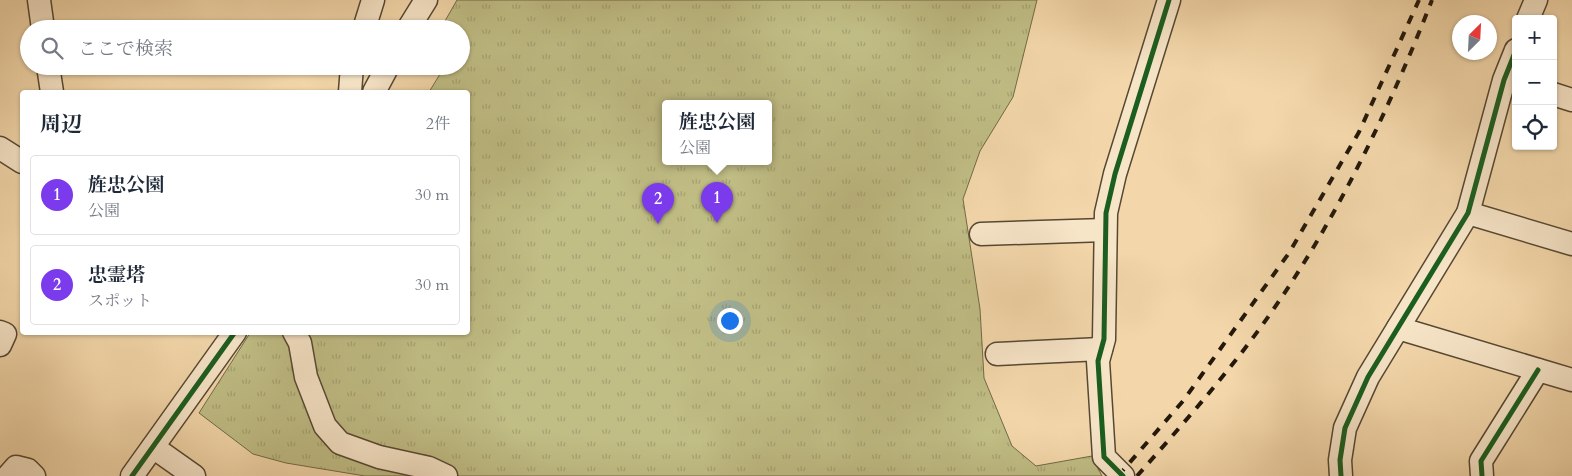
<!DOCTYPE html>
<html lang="ja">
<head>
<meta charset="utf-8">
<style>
	body { margin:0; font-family:Cardo,"Noto Serif JP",serif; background:#f2f2f3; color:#1f2937 }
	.controls { position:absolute; right:15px; top:15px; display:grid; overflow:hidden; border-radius:5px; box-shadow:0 1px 4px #0004 }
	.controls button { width:45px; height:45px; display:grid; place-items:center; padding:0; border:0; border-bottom:1px solid #e0e1e3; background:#fff; color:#1f2937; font:25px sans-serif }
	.compass { position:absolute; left:1452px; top:15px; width:45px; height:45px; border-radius:50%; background:#fff; box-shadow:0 1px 4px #0004; rotate:24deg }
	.you { position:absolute; left:729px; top:320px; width:18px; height:18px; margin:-12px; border:4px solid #fff; border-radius:50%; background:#1a73e8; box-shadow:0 0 0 8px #1a73e833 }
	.badge { display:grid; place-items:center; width:32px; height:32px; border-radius:50%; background:#7c3aed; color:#fff; font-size:16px; font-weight:700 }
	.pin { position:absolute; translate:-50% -41px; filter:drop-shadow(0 1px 2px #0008) }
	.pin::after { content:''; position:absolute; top:26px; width:18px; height:15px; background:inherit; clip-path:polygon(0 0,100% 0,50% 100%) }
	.popup { position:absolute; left:662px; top:100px; width:110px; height:65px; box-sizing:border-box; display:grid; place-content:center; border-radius:5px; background:#fff; filter:drop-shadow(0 1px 4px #0005); font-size:16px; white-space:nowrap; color:#747a83 }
	.popup b { font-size:19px; color:#1f2937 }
	.popup::after { content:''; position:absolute; left:50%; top:100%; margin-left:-10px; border:10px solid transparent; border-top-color:#fff }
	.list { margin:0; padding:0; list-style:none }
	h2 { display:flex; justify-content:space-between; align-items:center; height:65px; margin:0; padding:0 20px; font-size:21px }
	h2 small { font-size:16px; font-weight:400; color:#747a83 }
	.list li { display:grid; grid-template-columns:32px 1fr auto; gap:15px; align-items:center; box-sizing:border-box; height:80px; margin:0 10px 10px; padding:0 10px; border:1px solid #e0e1e3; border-radius:5px }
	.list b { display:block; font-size:19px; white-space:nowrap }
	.list p { margin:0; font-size:16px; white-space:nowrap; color:#747a83 }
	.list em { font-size:16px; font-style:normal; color:#747a83 }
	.icon { flex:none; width:28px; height:28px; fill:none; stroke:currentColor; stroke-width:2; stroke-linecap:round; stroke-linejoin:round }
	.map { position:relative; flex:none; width:1572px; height:476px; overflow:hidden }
	.search { position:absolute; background:#fff; box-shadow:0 1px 4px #0004; left:20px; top:20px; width:450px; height:55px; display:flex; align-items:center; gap:12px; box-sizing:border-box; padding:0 18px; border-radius:28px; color:#747a83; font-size:19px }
	.panel { position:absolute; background:#fff; box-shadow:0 1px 4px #0004; left:20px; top:90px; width:450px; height:245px; border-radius:5px }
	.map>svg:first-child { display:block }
	.park { fill:url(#park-tufts); stroke:#726a48; fill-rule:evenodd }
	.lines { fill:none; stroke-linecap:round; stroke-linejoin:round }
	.minor-casing { stroke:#574833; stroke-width:25 }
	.minor { stroke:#f7e5c8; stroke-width:22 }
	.rail { stroke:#23180b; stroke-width:4; stroke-dasharray:9 9; stroke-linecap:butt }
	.cycleway-casing { stroke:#f7e5c8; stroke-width:8 }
	.cycleway { stroke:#1b5e20; stroke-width:5 }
</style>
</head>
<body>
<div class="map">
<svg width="1572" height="476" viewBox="0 0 1572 476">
	<defs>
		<pattern id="park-tufts" width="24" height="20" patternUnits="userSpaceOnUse" patternTransform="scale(1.25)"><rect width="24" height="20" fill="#c0bd85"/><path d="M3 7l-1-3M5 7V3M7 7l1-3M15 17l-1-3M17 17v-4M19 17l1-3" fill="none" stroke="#a5a272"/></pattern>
	</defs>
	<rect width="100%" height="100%" fill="#f3d7aa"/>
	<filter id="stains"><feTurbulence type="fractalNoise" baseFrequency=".004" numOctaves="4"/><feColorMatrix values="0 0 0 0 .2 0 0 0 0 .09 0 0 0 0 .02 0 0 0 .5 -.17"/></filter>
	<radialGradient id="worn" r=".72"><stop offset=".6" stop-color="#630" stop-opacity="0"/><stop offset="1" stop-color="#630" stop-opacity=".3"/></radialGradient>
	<path class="park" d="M 457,0 L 1037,0 L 1013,97 L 980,151 L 963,199 L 980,309 L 984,378 L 1012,446 L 1036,466 L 1092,456 L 1102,476 L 365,476 L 286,463 L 253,454 L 199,413 L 250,333 L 468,332 L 468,92 L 429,92 L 445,66 L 461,66 L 461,29 L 441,28 ZM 666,104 L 768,104 L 768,162 L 666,162 Z"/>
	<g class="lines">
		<defs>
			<g id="minor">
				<polyline points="39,0 43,29"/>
				<polyline points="1528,19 1536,0"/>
				<polyline points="364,29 373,0"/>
				<polyline points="408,29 426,0"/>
				<polyline points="48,66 52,92"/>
				<polyline points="350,92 352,66"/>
				<polyline points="374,92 388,66"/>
				<polyline points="1553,94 1572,100"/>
				<polyline points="0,148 22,162"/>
				<polyline points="1468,213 1572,244"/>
				<polyline points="981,234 1105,230"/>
				<polyline points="1398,328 1572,380"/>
				<polyline points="0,332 5,334 0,345"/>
				<polyline points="294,332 300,343 306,377 325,426 340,443 379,457 429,468 446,476"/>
				<polyline points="997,354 1101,349"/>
				<polyline points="153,447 194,476"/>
				<polyline points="8,476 16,467 28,470 34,476"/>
				<polyline points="132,476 235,332"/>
				<polyline points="1123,476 1104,457 1098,361 1104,339 1106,213 1115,174 1169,0"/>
				<polyline points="1341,476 1340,460 1345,428 1368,377 1468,213 1504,80 1516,50"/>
				<polyline points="1482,476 1481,461 1538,370"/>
			</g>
		</defs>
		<use href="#minor" class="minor-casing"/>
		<use href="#minor" class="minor"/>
		<g class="rail">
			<polyline points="1118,476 1183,401 1289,253 1359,132 1419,0"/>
			<path d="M 1137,476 C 1175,433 1214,389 1249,343 C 1327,240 1385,120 1432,0"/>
		</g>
		<defs>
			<g id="cycleway">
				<polyline points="132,476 235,332"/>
				<polyline points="1123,476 1104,457 1098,361 1104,339 1106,213 1115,174 1169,0"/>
				<polyline points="1341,476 1340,460 1345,428 1368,377 1468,213 1504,80 1516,50"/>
				<polyline points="1482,476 1481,461 1538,370"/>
			</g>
		</defs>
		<use href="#cycleway" class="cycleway-casing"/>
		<use href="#cycleway" class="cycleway"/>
	</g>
	<rect width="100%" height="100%" filter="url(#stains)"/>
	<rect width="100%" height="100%" fill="url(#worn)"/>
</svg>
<div class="controls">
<button>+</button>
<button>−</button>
<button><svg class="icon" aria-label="locate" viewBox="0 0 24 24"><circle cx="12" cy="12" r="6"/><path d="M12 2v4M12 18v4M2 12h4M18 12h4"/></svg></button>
</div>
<svg class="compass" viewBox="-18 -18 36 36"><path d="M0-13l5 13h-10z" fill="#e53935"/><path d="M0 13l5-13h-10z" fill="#747a83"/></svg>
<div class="you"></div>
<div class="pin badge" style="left:717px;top:223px">1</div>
<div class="popup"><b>旌忠公園</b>公園</div>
<div class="pin badge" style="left:658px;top:224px">2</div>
<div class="search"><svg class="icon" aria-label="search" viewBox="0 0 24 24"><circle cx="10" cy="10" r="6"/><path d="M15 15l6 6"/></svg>ここで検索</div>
<section class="panel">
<h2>周辺<small>2件</small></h2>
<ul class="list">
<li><span class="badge">1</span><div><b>旌忠公園</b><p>公園</p></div><em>30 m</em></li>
<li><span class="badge">2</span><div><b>忠霊塔</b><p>スポット</p></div><em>30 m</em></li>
</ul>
</section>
</div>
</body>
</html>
